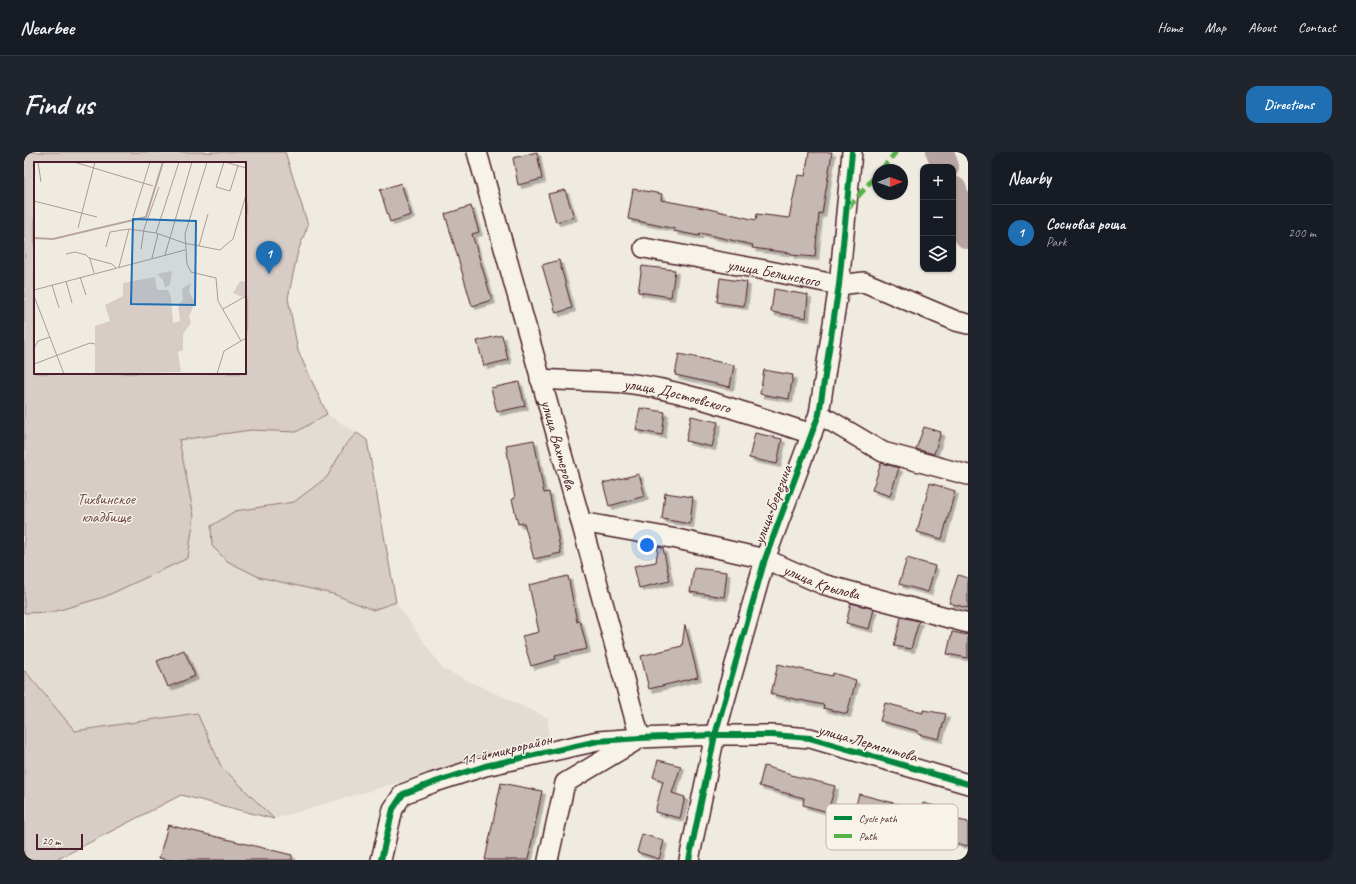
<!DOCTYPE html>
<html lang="en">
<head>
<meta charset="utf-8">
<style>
	body { margin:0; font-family:Caveat,sans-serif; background:#20242c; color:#f1f3f6 }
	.controls { position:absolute; right:12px; top:12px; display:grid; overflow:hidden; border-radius:8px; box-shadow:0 1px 3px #0004 }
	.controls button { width:36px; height:36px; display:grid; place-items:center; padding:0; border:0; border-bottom:1px solid #363941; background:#171b24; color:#f1f3f6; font:20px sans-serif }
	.compass { position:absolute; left:848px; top:12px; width:36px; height:36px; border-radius:50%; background:#171b24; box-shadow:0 1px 3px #0004; rotate:89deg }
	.scale { position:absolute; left:12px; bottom:10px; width:47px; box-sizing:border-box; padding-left:4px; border:2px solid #4a1f2b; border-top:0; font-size:11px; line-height:14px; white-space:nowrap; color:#4a1f2b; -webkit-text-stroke:3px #f7f3e8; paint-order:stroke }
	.you { position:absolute; left:623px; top:393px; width:14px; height:14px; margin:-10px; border:3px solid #fff; border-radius:50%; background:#1a73e8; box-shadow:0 0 0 6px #1a73e833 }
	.badge { display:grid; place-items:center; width:26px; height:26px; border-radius:50%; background:#1f6fb2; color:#fff; font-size:13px; font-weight:700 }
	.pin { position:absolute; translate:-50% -33px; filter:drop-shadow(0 1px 2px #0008) }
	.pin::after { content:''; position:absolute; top:21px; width:14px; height:12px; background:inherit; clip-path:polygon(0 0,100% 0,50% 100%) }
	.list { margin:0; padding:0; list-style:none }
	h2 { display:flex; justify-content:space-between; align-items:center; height:52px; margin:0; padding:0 16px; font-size:17px }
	h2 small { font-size:13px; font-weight:400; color:#9ea1a6 }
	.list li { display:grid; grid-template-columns:26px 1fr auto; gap:12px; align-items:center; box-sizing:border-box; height:56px; padding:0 16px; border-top:1px solid #363941 }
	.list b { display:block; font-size:15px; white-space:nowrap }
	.list p { margin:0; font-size:13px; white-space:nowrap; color:#9ea1a6 }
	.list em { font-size:13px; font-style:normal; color:#9ea1a6 }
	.icon { flex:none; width:22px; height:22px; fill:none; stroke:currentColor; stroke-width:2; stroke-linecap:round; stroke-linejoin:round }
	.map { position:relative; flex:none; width:944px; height:708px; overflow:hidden; border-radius:12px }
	header { display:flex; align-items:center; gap:24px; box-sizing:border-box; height:56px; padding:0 20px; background:#171b24; border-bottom:1px solid #363941 }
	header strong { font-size:19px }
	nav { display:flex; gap:22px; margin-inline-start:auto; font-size:14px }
	.intro { display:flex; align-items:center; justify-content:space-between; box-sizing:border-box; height:96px; padding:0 24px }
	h1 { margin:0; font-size:28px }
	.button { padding:10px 18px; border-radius:12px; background:#1f6fb2; color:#fff; font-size:14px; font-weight:700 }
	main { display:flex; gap:24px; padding:0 24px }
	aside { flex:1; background:#171b24; border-radius:12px; box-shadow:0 1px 3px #0004 }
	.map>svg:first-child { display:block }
	.built { fill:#e3dcd2 }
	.green { fill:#d8cdc6; stroke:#917678; fill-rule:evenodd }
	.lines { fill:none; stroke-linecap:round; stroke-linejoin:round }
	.river { stroke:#b7a4a2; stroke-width:28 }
	.building { fill:#c6b8b3; stroke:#4a1f2b; filter:url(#shadow) }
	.minor-casing { stroke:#4a1f2b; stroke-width:22 }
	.minor { stroke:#f7f3e8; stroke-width:19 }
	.quiet { stroke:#57b146; stroke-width:5; stroke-dasharray:10 5; stroke-linecap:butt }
	.cycleway-casing { stroke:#f7f3e8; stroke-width:8 }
	.cycleway { stroke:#00873e; stroke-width:6 }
	.labels { text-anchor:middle; stroke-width:3; stroke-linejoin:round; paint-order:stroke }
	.street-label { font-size:16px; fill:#4a1f2b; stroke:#f7f3e8 }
	.park-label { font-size:16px; fill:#6e4a52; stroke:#f7f3e8 }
	.inset-river { fill:none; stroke:#b7a4a2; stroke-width:2 }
	.inset-road { fill:none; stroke:#ae9998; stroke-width:1 }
	.view { fill:#1f6fb2; fill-opacity:0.15; stroke:#1f6fb2; stroke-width:2 }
	.inset-edge { fill:none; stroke:#4a1f2b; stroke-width:2 }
	.key { fill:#f7f3e8; stroke:#c3b3af; stroke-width:1 }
	.key-label { font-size:11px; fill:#4a1f2b }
</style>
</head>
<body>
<header>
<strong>Nearbee</strong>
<nav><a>Home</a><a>Map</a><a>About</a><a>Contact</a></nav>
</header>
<div class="intro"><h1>Find us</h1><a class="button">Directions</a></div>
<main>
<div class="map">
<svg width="944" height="708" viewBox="0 0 944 708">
	<defs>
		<filter id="shadow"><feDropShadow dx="3.5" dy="3.5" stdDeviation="0" flood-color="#0004"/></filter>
	</defs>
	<rect width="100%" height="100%" fill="#f0ebe0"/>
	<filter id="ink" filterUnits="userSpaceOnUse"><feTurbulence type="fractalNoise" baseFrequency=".025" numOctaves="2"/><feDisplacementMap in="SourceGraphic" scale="8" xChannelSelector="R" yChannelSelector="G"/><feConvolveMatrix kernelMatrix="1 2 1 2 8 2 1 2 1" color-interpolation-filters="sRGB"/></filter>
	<g filter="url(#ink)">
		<polygon class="built" points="303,262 333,281 322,292 303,325 270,350 211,359 187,374 188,394 349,458 372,450 419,517 524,566 525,586 250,667 197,614 173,561 51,579 2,519 0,519 0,461 29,460 170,364 155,288 227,278 272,280"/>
		<g class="green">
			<path d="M 0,0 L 261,0 L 284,73 L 274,99 L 264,146 L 274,199 L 303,262 L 272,280 L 227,278 L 155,288 L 170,364 L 164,406 L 80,445 L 29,460 L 0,461 ZM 11,11 L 221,11 L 221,221 L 11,221 Z"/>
			<polygon points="333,281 343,288 372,450 349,458 309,442 235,425 203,409 188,394 187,374 211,359 270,350 303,325 322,292"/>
			<polygon points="0,519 1,519 51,579 173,561 197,614 250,667 157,643 32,708 0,708"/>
		</g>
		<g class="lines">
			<g class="river">
				<polyline points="916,0 921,15"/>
				<polyline points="929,38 944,83"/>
			</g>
		</g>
		<g class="building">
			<polygon points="513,0 518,27 494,33 489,6"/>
			<polygon points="785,0 808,0 798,62 795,61 791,105 767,103 767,101 728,96 729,93 676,81 675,84 650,79 651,77 604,67 609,37 638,42 637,48 685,57 732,68 733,62 765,66 774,23 781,24"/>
			<polygon points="377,31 387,63 366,70 356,38"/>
			<polygon points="541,38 550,65 532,70 524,42"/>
			<polygon points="447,54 455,80 448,82 468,148 448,154 421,62"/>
			<polygon points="535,108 548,156 532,161 518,113"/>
			<polygon points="618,114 651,118 647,145 614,140"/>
			<polygon points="696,126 723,130 720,154 693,150"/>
			<polygon points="750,137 784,143 782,166 747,160"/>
			<polygon points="478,183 484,208 460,214 453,189"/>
			<polygon points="655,202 710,213 706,235 651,223"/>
			<polygon points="740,218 769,223 765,247 736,242"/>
			<polygon points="495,230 501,254 473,260 467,236"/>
			<polygon points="616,256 641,260 638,283 612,278"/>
			<polygon points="667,264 694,270 688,295 662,289"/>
			<polygon points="900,275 917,280 910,302 892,297"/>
			<polygon points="731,281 758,287 753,312 725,306"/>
			<polygon points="510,288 520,341 525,340 537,401 510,407 500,371 494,372 488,347 491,346 482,293"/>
			<polygon points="857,311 875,316 866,344 848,338"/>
			<polygon points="615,322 621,344 585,354 579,331"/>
			<polygon points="906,331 931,339 918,387 893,380"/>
			<polygon points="641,341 669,345 666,372 638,367"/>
			<polygon points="634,395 639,396 646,429 615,436 610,414 632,410"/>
			<polygon points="883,406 911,414 904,440 875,432"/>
			<polygon points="670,416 703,420 700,445 666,440"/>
			<polygon points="934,423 944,426 944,456 925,451"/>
			<polygon points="544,424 553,470 556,469 563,497 531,504 532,507 507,514 498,484 515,480 505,433"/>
			<polygon points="827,451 850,457 845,477 822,471"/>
			<polygon points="877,465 895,469 887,497 870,494"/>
			<polygon points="661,473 674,525 625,537 617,504 658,494"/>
			<polygon points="928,480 944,483 944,506 923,502"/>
			<polygon points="160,498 171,524 144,535 133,509"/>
			<polygon points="754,512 808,524 809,521 832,528 823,562 799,556 800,553 747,542"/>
			<polygon points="861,551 899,561 899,558 922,562 915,587 894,582 894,579 856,569"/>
			<polygon points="634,608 657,614 648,641 661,645 656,666 631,660 639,629 629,625"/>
			<polygon points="740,614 767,622 767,623 811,634 804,660 779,653 780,646 735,634"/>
			<polygon points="477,631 518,639 504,708 461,708"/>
			<polygon points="835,642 897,658 899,651 915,655 912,663 944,670 944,694 901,684 859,672 858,676 855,675 854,678 827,671"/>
			<polygon points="144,673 268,703 268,708 145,708 135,706"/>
			<polygon points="618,682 640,689 635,707 613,700"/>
		</g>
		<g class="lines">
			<defs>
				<g id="minor">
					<path id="s1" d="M 453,0 L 557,370 L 616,586"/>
					<path id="s2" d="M 620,96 L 746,119 L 815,133 L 840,130 L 932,169 L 944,172"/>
					<path id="s3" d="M 516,227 C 544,229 573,229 602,231 C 662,238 729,264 788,282"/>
					<polyline points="795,262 859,300 944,323"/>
					<path id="s4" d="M 557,370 L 653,387 L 741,407 L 798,432 L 944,471"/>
					<polyline points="357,708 369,657 379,642 408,631 461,614 574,589 616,586 691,583 749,583 786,586 944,632"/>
					<polyline points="524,708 541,631 613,588"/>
					<polyline points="665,708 691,583 741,407 795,262 815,133 828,0"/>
				</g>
			</defs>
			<use href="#minor" class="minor-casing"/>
			<use href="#minor" class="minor"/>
			<g class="quiet">
				<polyline points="857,18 872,0"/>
				<polyline points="824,56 854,21"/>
			</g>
			<defs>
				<g id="cycleway">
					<polyline points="357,708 369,657 379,642 408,631 461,614 574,589 616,586 691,583 749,583 786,586 944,632"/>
					<polyline points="665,708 691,583 741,407 795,262 815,133 828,0"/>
				</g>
			</defs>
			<use href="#cycleway" class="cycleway-casing"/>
			<use href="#cycleway" class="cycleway"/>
		</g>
	</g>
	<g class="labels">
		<g class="street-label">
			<text dy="6" stroke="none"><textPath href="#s2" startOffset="132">улица Белинского</textPath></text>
			<text dy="6" stroke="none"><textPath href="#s3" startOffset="139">улица Достоевского</textPath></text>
			<text dy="6" stroke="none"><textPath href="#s1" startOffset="304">улица Вахтерова</textPath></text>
			<text transform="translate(748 352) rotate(-69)" y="6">улица Березина</text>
			<text dy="6" stroke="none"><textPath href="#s4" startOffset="249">улица Крылова</textPath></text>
			<text transform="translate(844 590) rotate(16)" y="6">улица Лермонтова</text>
			<text transform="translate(482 597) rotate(-14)" y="6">11-й микрорайон</text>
		</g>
		<g class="park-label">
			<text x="82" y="352">Тихвинское<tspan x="82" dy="18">кладбище</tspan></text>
		</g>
	</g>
	<g transform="translate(10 10)">
		<rect width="212" height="212" fill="#f0ebe0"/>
		<path d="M 138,109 L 136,122 L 131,126 L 129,118 L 123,112 ZM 121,115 L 123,128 L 134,128 L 137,135 L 139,161 L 146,159 L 144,143 L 149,138 L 148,127 L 157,121 L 155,129 L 161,141 L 155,154 L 157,161 L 149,172 L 149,188 L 144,190 L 147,210 L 61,212 L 61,164 L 76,159 L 71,143 L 89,134 L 89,121 ZM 206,119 L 212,120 L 212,133 L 208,135 L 199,131 Z" fill="#d8cdc6"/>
		<path class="inset-river" d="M 0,76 L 19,77 L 112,55 L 129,0"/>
		<path class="inset-road" d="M 4,0 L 7,20M 40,0 L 119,24M 173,0 L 151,72 L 153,102 L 157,110 L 182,116 L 184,139 L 207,179 L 212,176M 190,0 L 182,25 L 196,29 L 204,4M 191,0 L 212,6M 0,39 L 63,55M 99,55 L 116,0M 44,66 L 61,0M 95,67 L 122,71 L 150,81 L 186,88 L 199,77 L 212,33M 122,71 L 145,0M 165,84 L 174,52M 72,85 L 76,70 L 95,67 L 85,105M 107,87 L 110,67 L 125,25M 32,92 L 41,90 L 52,93 L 56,97 L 60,111M 131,93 L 158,0M 55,96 L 78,102 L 82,106M 118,96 L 124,72M 46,115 L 52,133M 32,119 L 38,141M 18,123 L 25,146M 0,128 L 151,88M 0,134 L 30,212M 189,147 L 212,134M 0,186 L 4,179 L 16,175M 0,202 L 56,181 L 61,182M 183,212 L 190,189 L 207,179"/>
		<path class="view" d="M 99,57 L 162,59 L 161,143 L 97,142 Z"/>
		<rect width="212" height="212" class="inset-edge"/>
	</g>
	<rect x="802" y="652" width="132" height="46" rx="6" class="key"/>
	<rect x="810" y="664" width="18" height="4" fill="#00873e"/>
	<rect x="810" y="682" width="18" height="4" fill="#57b146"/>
	<g class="key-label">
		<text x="835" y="670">Cycle path</text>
		<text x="835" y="688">Path</text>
	</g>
</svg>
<div class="controls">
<button>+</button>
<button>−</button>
<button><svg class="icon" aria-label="layers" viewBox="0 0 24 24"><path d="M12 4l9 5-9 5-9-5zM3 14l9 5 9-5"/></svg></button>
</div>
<svg class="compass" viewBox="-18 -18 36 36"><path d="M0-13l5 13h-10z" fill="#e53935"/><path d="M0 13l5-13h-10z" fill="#9ea1a6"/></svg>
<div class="scale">20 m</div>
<div class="you"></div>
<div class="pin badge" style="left:245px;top:122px">1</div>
</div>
<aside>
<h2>Nearby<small></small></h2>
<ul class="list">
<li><span class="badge">1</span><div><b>Сосновая роща</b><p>Park</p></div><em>200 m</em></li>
</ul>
</aside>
</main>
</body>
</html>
